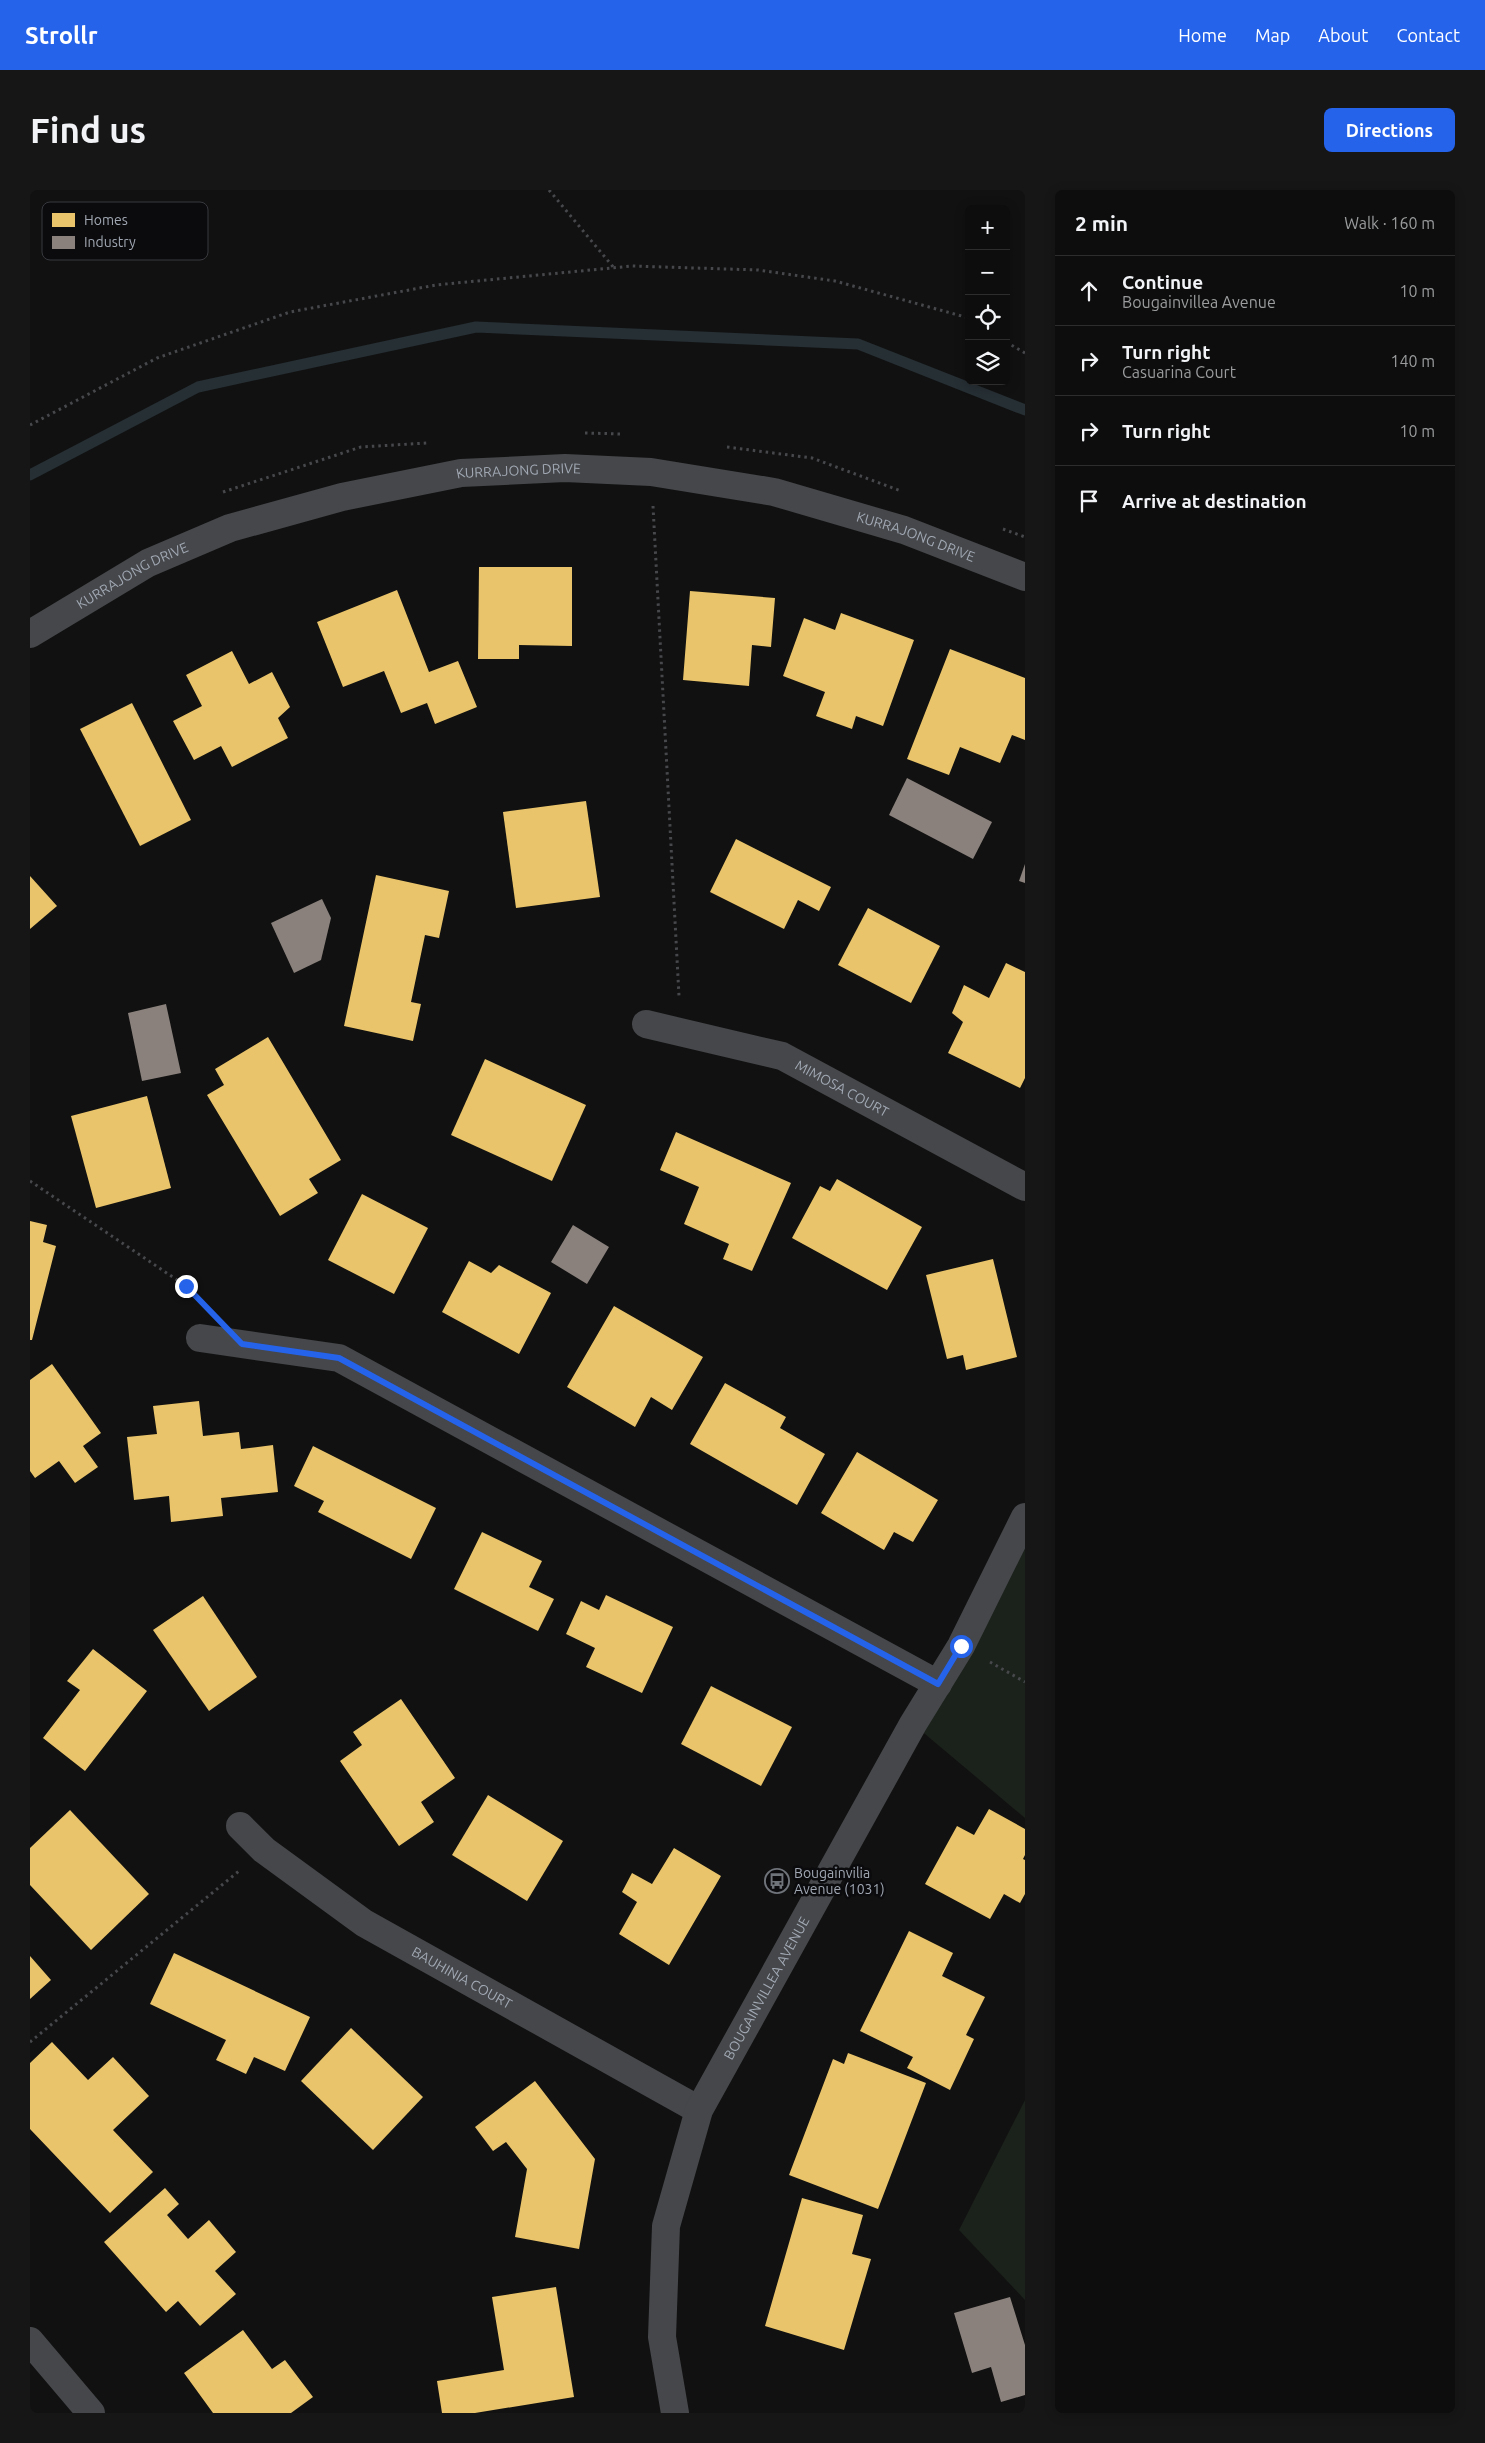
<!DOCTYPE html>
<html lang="en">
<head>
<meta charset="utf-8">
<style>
	body { margin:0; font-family:Ubuntu,sans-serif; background:#161616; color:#f1f3f6 }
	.controls { position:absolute; right:15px; top:15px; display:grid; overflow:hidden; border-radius:8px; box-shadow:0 2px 12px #0003 }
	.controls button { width:45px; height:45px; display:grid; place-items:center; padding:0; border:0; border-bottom:1px solid #2d2d2e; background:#0d0d0d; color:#f1f3f6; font:25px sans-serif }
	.stop { position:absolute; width:15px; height:15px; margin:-11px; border:4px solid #2563eb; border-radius:50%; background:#fff }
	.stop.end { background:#2563eb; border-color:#fff; box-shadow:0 1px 5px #0008 }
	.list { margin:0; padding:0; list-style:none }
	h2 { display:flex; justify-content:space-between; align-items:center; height:65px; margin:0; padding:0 20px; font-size:21px }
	h2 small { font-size:16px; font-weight:400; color:#9a9c9d }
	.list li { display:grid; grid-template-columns:32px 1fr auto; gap:15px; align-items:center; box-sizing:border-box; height:70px; padding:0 20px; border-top:1px solid #2d2d2e }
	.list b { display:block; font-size:19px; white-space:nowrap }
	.list p { margin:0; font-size:16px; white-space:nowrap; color:#9a9c9d }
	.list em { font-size:16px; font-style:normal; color:#9a9c9d }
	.icon { flex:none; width:28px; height:28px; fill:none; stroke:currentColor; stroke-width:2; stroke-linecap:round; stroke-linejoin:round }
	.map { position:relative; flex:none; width:995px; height:2223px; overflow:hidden; border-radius:8px }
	header { display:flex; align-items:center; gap:30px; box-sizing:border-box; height:70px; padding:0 25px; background:#2563eb; color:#fff }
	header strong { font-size:24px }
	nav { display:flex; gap:28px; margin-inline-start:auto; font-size:18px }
	.intro { display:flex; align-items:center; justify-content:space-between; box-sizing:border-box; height:120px; padding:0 30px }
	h1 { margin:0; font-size:35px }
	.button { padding:12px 22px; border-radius:8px; background:#2563eb; color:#fff; font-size:18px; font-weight:700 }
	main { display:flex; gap:30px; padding:0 30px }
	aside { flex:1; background:#0d0d0d; border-radius:8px; box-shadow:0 2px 12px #0003 }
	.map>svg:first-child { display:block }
	.green { fill:#1b211b }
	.homes { fill:#e9c46a }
	.industry { fill:#8a817c }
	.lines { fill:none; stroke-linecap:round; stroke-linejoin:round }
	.stream { stroke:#262f34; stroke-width:11 }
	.path { stroke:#47484c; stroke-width:3; stroke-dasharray:2.5 4; stroke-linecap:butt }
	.minor { stroke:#45474a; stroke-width:28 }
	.route { stroke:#2563eb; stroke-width:6 }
	.labels { text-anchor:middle; stroke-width:5; stroke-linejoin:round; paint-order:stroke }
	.street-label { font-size:14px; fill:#a1a8b3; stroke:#0b0b0d }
	.poi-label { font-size:14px; fill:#a1a8b3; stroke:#0b0b0d; text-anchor:start }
	.key { fill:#0b0b0d; stroke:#383a3f; stroke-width:1 }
	.key-label { font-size:14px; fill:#a1a8b3 }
</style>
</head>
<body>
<header>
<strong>Strollr</strong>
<nav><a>Home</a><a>Map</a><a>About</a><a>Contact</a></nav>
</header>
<div class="intro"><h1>Find us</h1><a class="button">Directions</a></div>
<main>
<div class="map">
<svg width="995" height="2223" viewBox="0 0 995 2223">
	<rect width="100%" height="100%" fill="#111"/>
	<g class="green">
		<polygon points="995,1327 995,1628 883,1534"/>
		<polygon points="995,1910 995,2110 929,2040"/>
	</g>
	<g class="homes">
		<polygon points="449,377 542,377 542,456 489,455 489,469 448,469"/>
		<polygon points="367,400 399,482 428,471 447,517 405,534 397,513 371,523 354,481 313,497 287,432"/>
		<polygon points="660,401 745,408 741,457 722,455 719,496 653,490"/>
		<polygon points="811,423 884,450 853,536 826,526 822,539 786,526 795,502 753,486 774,428 805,440"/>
		<polygon points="920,459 995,488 995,550 982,545 970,573 930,557 919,585 877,569"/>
		<polygon points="202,461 219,494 242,482 260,517 248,528 258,548 202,577 191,556 164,570 143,531 172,516 156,485"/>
		<polygon points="102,513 161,630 110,656 50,539"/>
		<polygon points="556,611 570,707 486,718 473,622"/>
		<polygon points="706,649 801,697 789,721 768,710 754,739 680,702"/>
		<polygon points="346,685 419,701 409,748 395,745 381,812 391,814 383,851 314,836"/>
		<polygon points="0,686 27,716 0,739"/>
		<polygon points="838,718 910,756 881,813 808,775"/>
		<polygon points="976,773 995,782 995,888 990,898 918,863 933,832 922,823 934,795 959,808"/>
		<polygon points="238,847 311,970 279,989 288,1003 250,1026 177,905 194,895 185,879"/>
		<polygon points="455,869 556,915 522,991 421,945"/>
		<polygon points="117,906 141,998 66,1018 41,926"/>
		<polygon points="646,942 761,993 722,1081 693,1069 699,1054 654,1034 669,997 630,980"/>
		<polygon points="807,989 892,1037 857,1100 762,1048 790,996 800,1001"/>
		<polygon points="332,1004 398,1038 364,1104 298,1070"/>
		<polygon points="0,1031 17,1035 13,1052 26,1056 2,1150 0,1150"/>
		<polygon points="963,1069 987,1167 936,1180 933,1165 917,1169 896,1085"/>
		<polygon points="439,1071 461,1083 469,1075 521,1103 489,1164 412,1122"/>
		<polygon points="584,1116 673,1167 642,1220 621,1207 605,1237 537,1197"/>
		<polygon points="22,1174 71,1243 53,1256 68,1277 45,1293 29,1271 5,1288 0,1281 0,1190"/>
		<polygon points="695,1193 756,1227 750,1238 795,1264 767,1315 660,1254"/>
		<polygon points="169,1211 173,1246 209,1242 211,1259 243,1255 248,1302 191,1308 193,1326 141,1332 139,1306 104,1310 97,1247 127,1244 123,1216"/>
		<polygon points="283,1256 406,1318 381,1369 288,1322 294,1311 264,1296"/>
		<polygon points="827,1262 908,1310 883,1352 864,1342 854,1360 791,1323"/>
		<polygon points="452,1342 512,1371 499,1397 524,1409 508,1441 424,1399"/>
		<polygon points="576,1405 643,1437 612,1503 556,1477 565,1458 536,1444 551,1411 569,1420"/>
		<polygon points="173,1406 227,1487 179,1521 123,1440"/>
		<polygon points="63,1459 117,1501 55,1581 13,1548 50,1500 37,1491"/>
		<polygon points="681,1496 762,1537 731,1596 651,1554"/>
		<polygon points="371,1509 425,1588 391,1612 404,1632 369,1656 310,1571 332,1555 323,1542"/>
		<polygon points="458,1605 533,1651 497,1711 422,1665"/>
		<polygon points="959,1619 995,1639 995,1665 993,1669 995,1670 995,1704 990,1713 974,1704 960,1729 895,1694 927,1636 944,1645"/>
		<polygon points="40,1620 119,1704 61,1760 0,1695 0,1658"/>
		<polygon points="644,1658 691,1686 639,1775 589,1744 607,1712 592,1702 602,1683 622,1694"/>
		<polygon points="879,1741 923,1763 912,1786 955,1807 936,1845 944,1849 920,1900 877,1878 883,1867 830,1841"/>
		<polygon points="144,1763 280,1827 255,1881 224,1867 216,1884 186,1870 196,1850 120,1814"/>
		<polygon points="0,1766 21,1790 0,1809"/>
		<polygon points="321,1838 393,1907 343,1960 271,1891"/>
		<polygon points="22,1852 58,1890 83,1867 119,1906 83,1940 123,1982 80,2023 0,1939 0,1873"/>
		<polygon points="818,1863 896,1893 848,2019 759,1985 803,1869 814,1874"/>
		<polygon points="505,1891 565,1969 549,2059 485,2047 497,1979 476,1952 463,1961 445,1937"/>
		<polygon points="135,1998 149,2014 137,2025 158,2049 179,2030 206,2062 185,2081 206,2104 170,2136 148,2111 136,2122 74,2052"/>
		<polygon points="772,2008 833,2025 822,2064 841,2069 814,2160 735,2136"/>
		<polygon points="526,2097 544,2207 445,2223 412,2223 407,2191 474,2180 462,2107"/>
		<polygon points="213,2140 242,2179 255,2170 283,2207 261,2223 183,2223 154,2183"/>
	</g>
	<g class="industry">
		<polygon points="877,588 962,632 943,669 859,625"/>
		<polygon points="995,674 995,693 989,691"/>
		<polygon points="292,709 301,728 291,770 264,783 241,733"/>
		<polygon points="136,814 151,883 112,891 98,823"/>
		<polygon points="543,1035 579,1057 557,1094 521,1072"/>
		<polygon points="980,2107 995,2155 995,2205 971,2212 961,2177 942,2183 924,2123"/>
	</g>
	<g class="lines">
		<polyline class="stream" points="0,285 168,197 446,137 828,154 995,220"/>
		<g class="path">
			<polyline points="519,0 584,78"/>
			<polyline points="976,152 995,163"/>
			<polyline points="0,235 127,168 260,122 406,95 602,76 728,80 805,91 939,128"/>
			<polyline points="555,243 591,244"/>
			<polyline points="697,257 782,268 871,301"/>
			<polyline points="193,302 331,257 397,253"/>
			<polyline points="623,316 649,806"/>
			<polyline points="973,339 995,347"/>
			<polyline points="0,991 156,1096 173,1114"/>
			<polyline points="960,1472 995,1492"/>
			<polyline points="0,1852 209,1681"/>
		</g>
		<g class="minor">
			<path id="s1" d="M 0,444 L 118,373 L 200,338 L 312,307 L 431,283 L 535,278 L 621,282 L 744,302 L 874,340 L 995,387"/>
			<path id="s2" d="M 616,834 L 752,866 L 995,997"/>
			<polyline points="170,1148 309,1168 908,1494"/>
			<path id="s3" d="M 210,1636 L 234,1660 L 334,1733 L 669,1920"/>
			<polyline points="0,2151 61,2223"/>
			<path id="s4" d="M 645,2223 L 632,2147 L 636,2036 L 669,1920 L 883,1534 L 931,1456 L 995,1327"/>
		</g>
	</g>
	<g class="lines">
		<polyline class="route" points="156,1096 212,1154 309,1168 908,1494 931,1456"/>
	</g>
	<defs>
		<symbol id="bus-ring" viewBox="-11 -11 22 22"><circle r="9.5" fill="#0b0b0d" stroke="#6f737a" stroke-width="1.5"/><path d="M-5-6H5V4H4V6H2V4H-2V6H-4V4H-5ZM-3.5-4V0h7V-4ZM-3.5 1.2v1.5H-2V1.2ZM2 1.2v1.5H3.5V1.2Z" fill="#6f737a"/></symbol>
	</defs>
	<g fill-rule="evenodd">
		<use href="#bus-ring" x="733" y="1677" width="28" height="28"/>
	</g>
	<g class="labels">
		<g class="street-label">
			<text dy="5" stroke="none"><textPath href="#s1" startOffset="522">KURRAJONG DRIVE</textPath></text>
			<text dy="5" stroke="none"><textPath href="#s1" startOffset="928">KURRAJONG DRIVE</textPath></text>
			<text dy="5" stroke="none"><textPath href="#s1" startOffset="118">KURRAJONG DRIVE</textPath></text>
			<text dy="5" stroke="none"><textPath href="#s2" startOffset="208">MIMOSA COURT</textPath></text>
			<text dy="5" stroke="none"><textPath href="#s3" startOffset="270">BAUHINIA COURT</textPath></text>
			<text dy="5" stroke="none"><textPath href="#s4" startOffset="448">BOUGAINVILLEA AVENUE</textPath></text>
		</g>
		<g class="poi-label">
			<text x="764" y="1688">Bougainvilia<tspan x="764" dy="16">Avenue (1031)</tspan></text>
		</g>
	</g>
	<rect x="12" y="12" width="166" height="58" rx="8" class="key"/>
	<rect x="22" y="23" width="23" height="14" fill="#e9c46a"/>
	<rect x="22" y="46" width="23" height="13" fill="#8a817c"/>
	<g class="key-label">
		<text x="54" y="35">Homes</text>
		<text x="54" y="57">Industry</text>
	</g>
</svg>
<div class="controls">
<button>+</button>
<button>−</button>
<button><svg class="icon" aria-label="locate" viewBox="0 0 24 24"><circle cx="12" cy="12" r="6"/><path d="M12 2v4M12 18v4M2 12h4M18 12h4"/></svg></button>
<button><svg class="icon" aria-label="layers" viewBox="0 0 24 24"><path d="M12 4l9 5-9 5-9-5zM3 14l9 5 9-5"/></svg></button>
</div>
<div class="stop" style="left:931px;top:1456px"></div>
<div class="stop end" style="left:156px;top:1096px"></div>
</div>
<aside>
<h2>2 min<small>Walk · 160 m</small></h2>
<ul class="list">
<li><svg class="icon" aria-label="ahead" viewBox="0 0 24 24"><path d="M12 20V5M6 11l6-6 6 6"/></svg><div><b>Continue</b><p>Bougainvillea Avenue</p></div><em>10 m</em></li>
<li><svg class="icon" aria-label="right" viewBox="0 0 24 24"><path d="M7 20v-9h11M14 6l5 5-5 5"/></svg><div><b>Turn right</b><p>Casuarina Court</p></div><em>140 m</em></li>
<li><svg class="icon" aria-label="right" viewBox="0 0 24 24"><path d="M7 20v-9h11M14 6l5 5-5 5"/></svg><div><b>Turn right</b></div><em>10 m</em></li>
<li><svg class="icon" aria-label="arrive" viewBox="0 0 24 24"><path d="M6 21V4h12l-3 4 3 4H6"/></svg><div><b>Arrive at destination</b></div></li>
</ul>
</aside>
</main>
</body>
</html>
